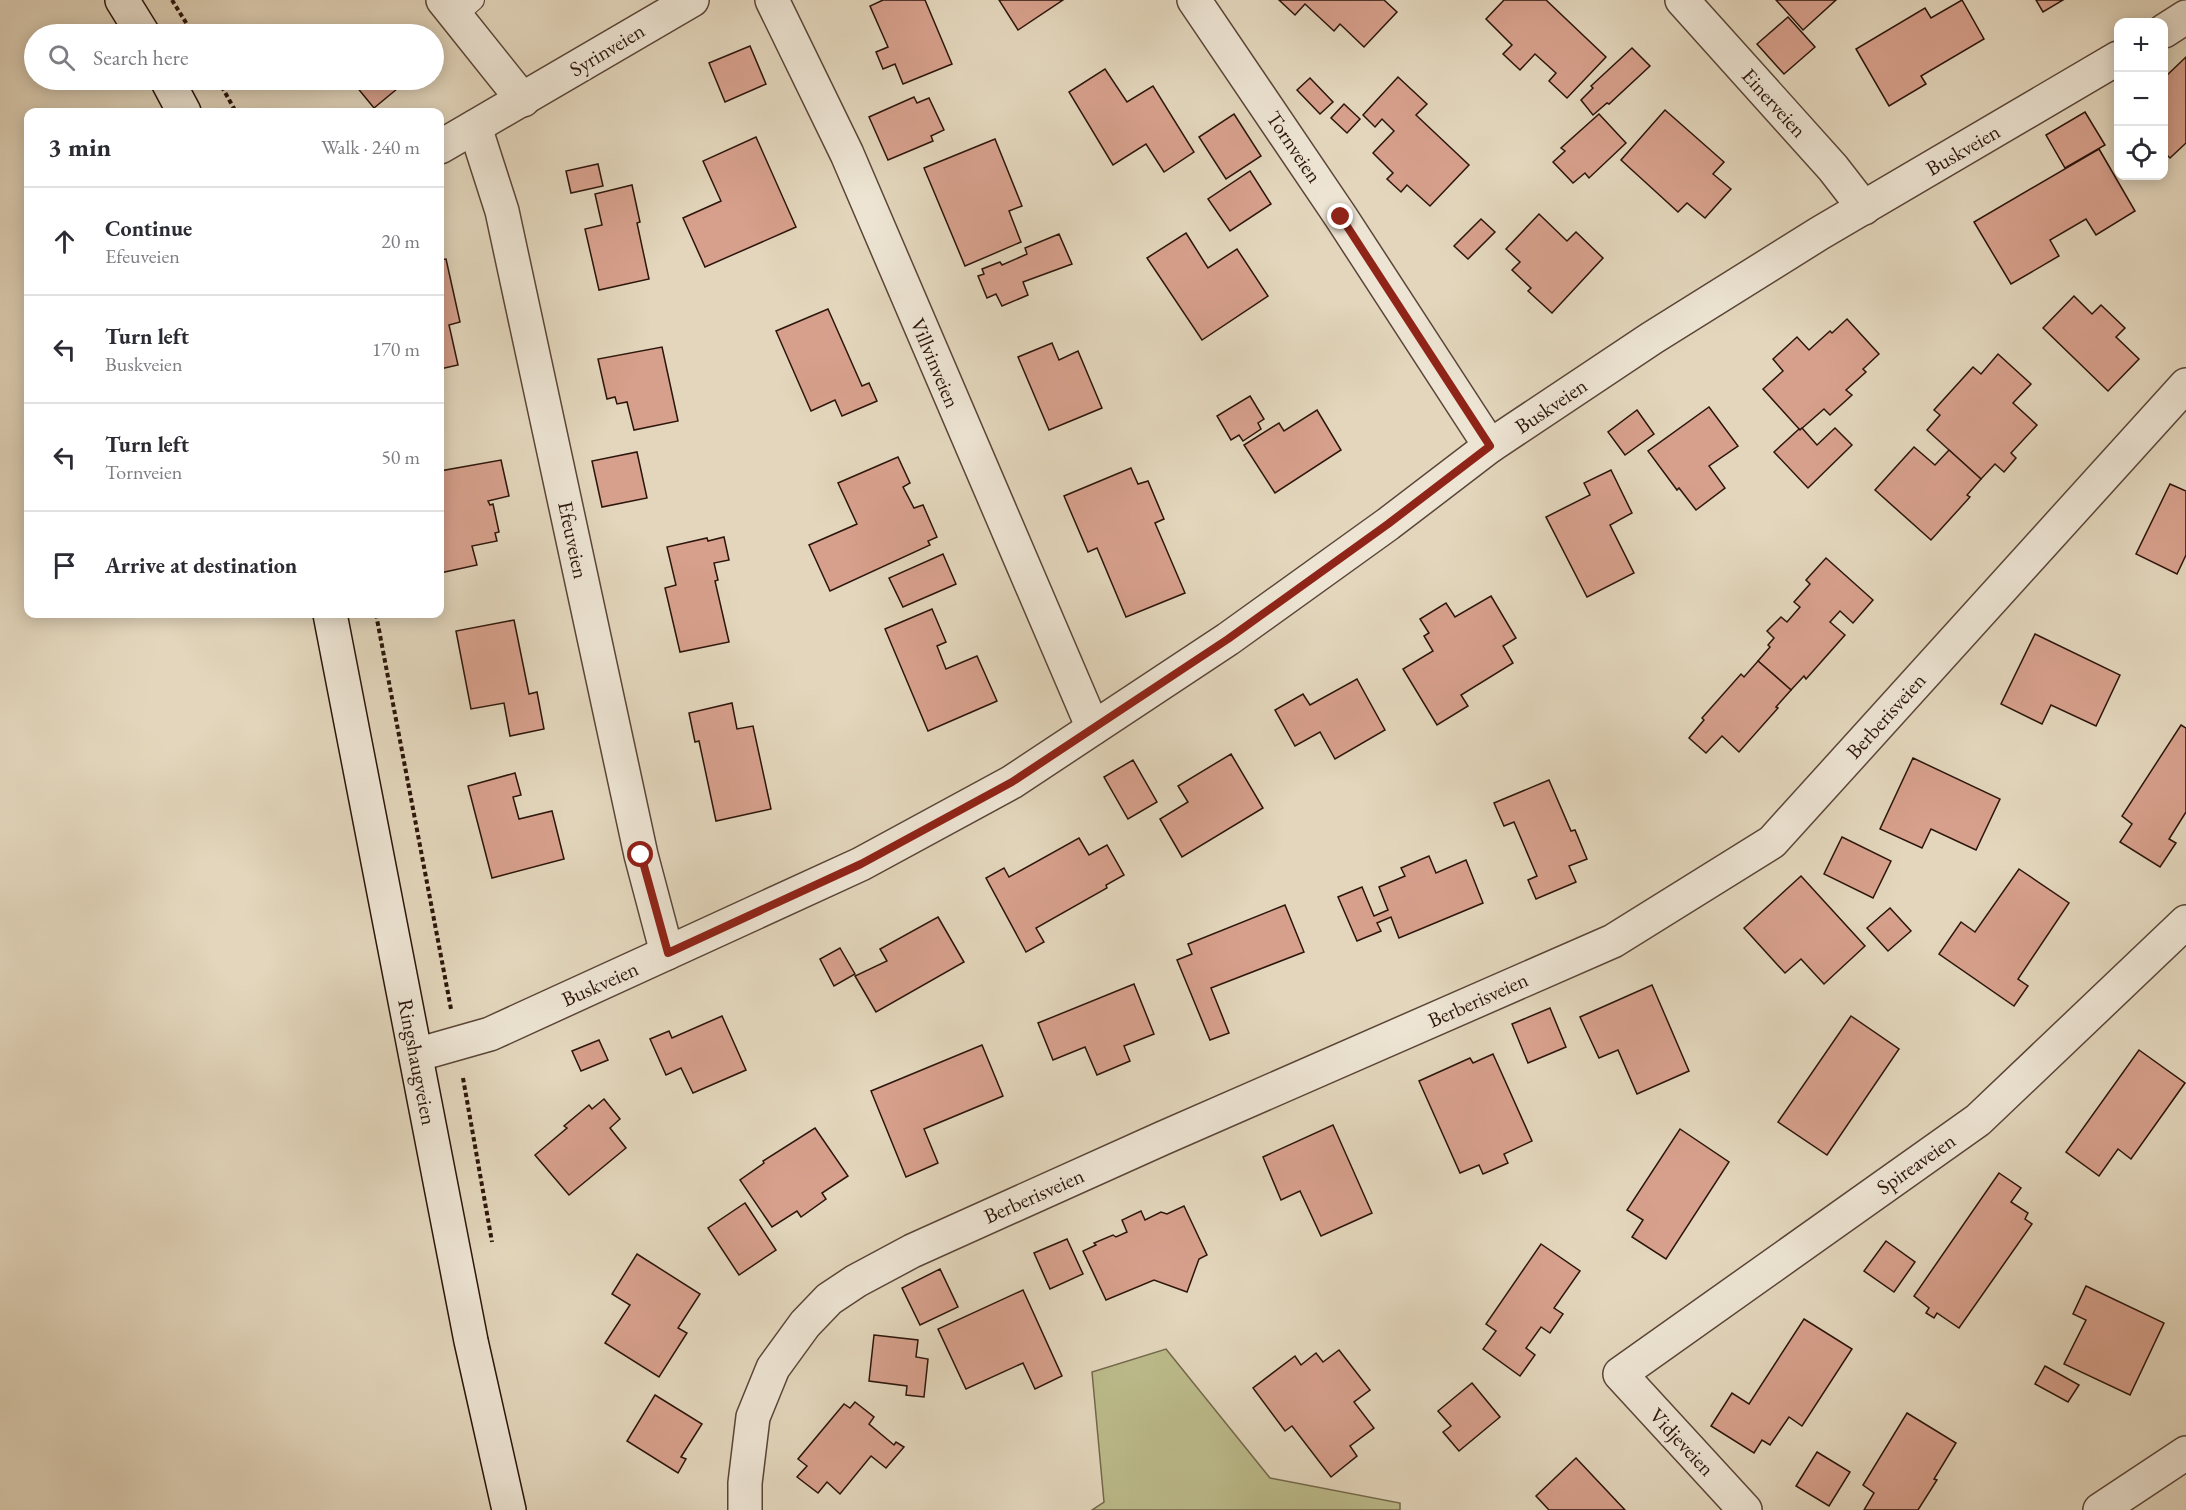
<!DOCTYPE html>
<html lang="en">
<head>
<meta charset="utf-8">
<style>
	body { margin:0; font-family:"EB Garamond",serif; background:#f2f2f3; color:#2b2b33 }
	.controls { position:absolute; right:18px; top:18px; display:grid; overflow:hidden; border-radius:12px; box-shadow:0 3px 15px #0003 }
	.controls button { width:54px; height:54px; display:grid; place-items:center; padding:0; border:0; border-bottom:2px solid #e1e1e2; background:#fff; color:#2b2b33; font:30px sans-serif }
	.stop { position:absolute; width:18px; height:18px; margin:-14px; border:4px solid #8f2418; border-radius:50%; background:#fff }
	.stop.end { background:#8f2418; border-color:#fff; box-shadow:0 2px 6px #0008 }
	.list { margin:0; padding:0; list-style:none }
	h2 { display:flex; justify-content:space-between; align-items:center; height:78px; margin:0; padding:0 24px; font-size:26px }
	h2 small { font-size:20px; font-weight:400; color:#7c7c81 }
	.list li { display:grid; grid-template-columns:39px 1fr auto; gap:18px; align-items:center; box-sizing:border-box; height:108px; padding:0 24px; border-top:2px solid #e1e1e2 }
	.list b { display:block; font-size:22px; white-space:nowrap }
	.list p { margin:0; font-size:20px; white-space:nowrap; color:#7c7c81 }
	.list em { font-size:20px; font-style:normal; color:#7c7c81 }
	.icon { flex:none; width:33px; height:33px; fill:none; stroke:currentColor; stroke-width:2; stroke-linecap:round; stroke-linejoin:round }
	.map { position:relative; flex:none; width:2186px; height:1510px; overflow:hidden }
	.search { position:absolute; background:#fff; box-shadow:0 3px 15px #0003; left:24px; top:24px; width:420px; height:66px; display:flex; align-items:center; gap:15px; box-sizing:border-box; padding:0 21px; border-radius:33px; color:#7c7c81; font-size:22px }
	.panel { position:absolute; background:#fff; box-shadow:0 3px 15px #0003; left:24px; top:108px; width:420px; height:510px; border-radius:12px }
	.map>svg:first-child { display:block }
	.green { fill:#bcbb8b; stroke:#74684b; stroke-width:1.5 }
	.building { fill:#d7a08c; stroke:#2c150b; stroke-width:1.5 }
	.lines { fill:none; stroke-linecap:round; stroke-linejoin:round }
	.service-casing { stroke:#5a4537; stroke-width:22 }
	.minor-casing { stroke:#5a4537; stroke-width:36 }
	.secondary-casing { stroke:#2c150b; stroke-width:36 }
	.path { stroke:#2c150b; stroke-width:4; stroke-dasharray:4.5 3; stroke-linecap:butt }
	.service { stroke:#ede4d3; stroke-width:20 }
	.minor { stroke:#ede4d3; stroke-width:33 }
	.secondary { stroke:#ede4d3; stroke-width:33 }
	.route { stroke:#8f2418; stroke-width:8 }
	.labels { text-anchor:middle; stroke-width:6; stroke-linejoin:round; paint-order:stroke }
	.street-label { font-size:21px; fill:#2c150b; stroke:#ede4d3 }
</style>
</head>
<body>
<div class="map">
<svg width="2186" height="1510" viewBox="0 0 2186 1510">
	<rect width="100%" height="100%" fill="#e3d6bc"/>
	<filter id="stains"><feTurbulence type="fractalNoise" baseFrequency=".00333" numOctaves="4"/><feColorMatrix values="0 0 0 0 .2 0 0 0 0 .09 0 0 0 0 .02 0 0 0 .5 -.17"/></filter>
	<radialGradient id="worn" r=".72"><stop offset=".6" stop-color="#630" stop-opacity="0"/><stop offset="1" stop-color="#630" stop-opacity=".3"/></radialGradient>
	<polygon class="green" points="1166,1349 1270,1478 1400,1503 1400,1510 1092,1510 1104,1502 1092,1372"/>
	<g class="building">
		<polygon points="883,0 925,0 952,64 903,84 895,64 883,69 876,52 888,47 870,6"/>
		<polygon points="999,0 1063,0 1018,30"/>
		<polygon points="1279,0 1384,0 1397,12 1364,47 1340,24 1334,31 1305,4 1295,15"/>
		<polygon points="1504,0 1546,0 1606,57 1567,98 1549,81 1556,73 1535,54 1520,70 1503,54 1512,45 1486,19"/>
		<polygon points="1776,0 1836,0 1803,30"/>
		<polygon points="1962,0 1984,39 1921,76 1926,84 1889,106 1856,49 1925,8 1931,18"/>
		<polygon points="2036,0 2063,0 2043,12"/>
		<polygon points="1788,17 1815,47 1784,74 1757,44"/>
		<polygon points="750,46 766,84 725,102 709,63"/>
		<polygon points="1632,48 1650,66 1609,104 1607,103 1593,115 1581,100 1593,88 1591,86"/>
		<polygon points="2186,57 2186,143 2170,158 2164,152 2164,78"/>
		<polygon points="1105,69 1127,102 1153,86 1194,152 1164,172 1146,144 1113,165 1069,92"/>
		<polygon points="1398,77 1427,104 1416,115 1469,165 1430,206 1407,185 1401,192 1387,179 1393,173 1373,153 1394,131 1382,119 1375,127 1363,115"/>
		<polygon points="1310,78 1333,102 1320,114 1297,90"/>
		<polygon points="351,80 400,80 403,84 374,108"/>
		<polygon points="914,97 917,103 929,98 944,130 931,136 933,141 888,160 869,117"/>
		<polygon points="1344,104 1360,119 1347,133 1331,118"/>
		<polygon points="1665,110 1724,162 1713,174 1731,189 1705,218 1687,203 1678,212 1621,160"/>
		<polygon points="2085,112 2105,145 2065,168 2046,135"/>
		<polygon points="1234,114 1261,156 1226,179 1199,137"/>
		<polygon points="1599,114 1626,143 1589,178 1585,173 1573,183 1553,162 1565,151 1561,148"/>
		<polygon points="756,137 796,227 705,267 683,218 721,201 703,161"/>
		<polygon points="995,139 1022,206 1009,211 1021,242 965,266 924,168"/>
		<polygon points="2099,149 2135,211 2096,235 2086,219 2050,240 2059,256 2011,284 1974,222"/>
		<polygon points="598,164 603,186 571,193 566,171"/>
		<polygon points="1250,171 1271,204 1230,231 1208,199"/>
		<polygon points="632,185 640,222 637,223 649,279 599,290 585,229 602,225 595,194"/>
		<polygon points="1539,214 1567,241 1576,232 1603,258 1552,313 1528,291 1531,288 1512,270 1520,262 1506,249"/>
		<polygon points="1481,219 1495,232 1468,259 1454,246"/>
		<polygon points="1186,233 1208,268 1237,249 1268,296 1202,340 1147,258"/>
		<polygon points="1059,234 1072,264 1023,282 1028,295 1002,306 996,294 987,298 978,276 984,274 982,269 1000,262 1002,265 1027,254 1025,248"/>
		<polygon points="446,259 460,322 449,325 458,365 440,369 440,260"/>
		<polygon points="2074,296 2092,314 2101,305 2125,328 2116,337 2139,359 2108,391 2043,328"/>
		<polygon points="828,309 862,386 869,383 877,401 842,416 835,400 811,411 776,331"/>
		<polygon points="1847,319 1879,354 1863,369 1866,372 1846,390 1852,395 1830,415 1824,409 1800,430 1763,389 1783,371 1773,359 1797,337 1809,350 1830,331 1832,333"/>
		<polygon points="1052,343 1059,360 1078,351 1102,408 1049,430 1018,357"/>
		<polygon points="662,347 678,421 634,430 627,402 617,404 615,397 607,399 598,359"/>
		<polygon points="1998,354 2031,384 2013,403 2037,425 2011,453 2016,458 2004,472 1995,464 1981,479 1927,430 1940,415 1934,410 1973,367 1981,374"/>
		<polygon points="1250,396 1264,419 1258,423 1261,429 1243,441 1239,435 1231,440 1217,416"/>
		<polygon points="1709,407 1738,446 1709,466 1725,488 1696,510 1679,488 1677,490 1648,451"/>
		<polygon points="1317,410 1341,450 1275,493 1244,445 1279,423 1284,431"/>
		<polygon points="1637,410 1654,434 1625,455 1608,432"/>
		<polygon points="1802,428 1817,445 1835,428 1852,445 1808,488 1774,452 1799,429 1800,430"/>
		<polygon points="1914,447 1935,465 1949,450 1981,479 1967,495 1970,497 1931,540 1875,490"/>
		<polygon points="637,452 647,498 602,507 592,461"/>
		<polygon points="898,457 910,483 903,487 914,508 923,505 937,537 928,541 930,545 830,591 809,545 857,524 838,483"/>
		<polygon points="501,460 509,496 488,501 490,505 493,504 499,532 495,533 497,541 472,546 477,565 440,573 440,471"/>
		<polygon points="1131,468 1138,484 1148,481 1164,519 1155,523 1185,593 1126,617 1097,548 1088,552 1064,496"/>
		<polygon points="1611,470 1632,513 1610,525 1634,573 1587,597 1546,517 1590,495 1584,483"/>
		<polygon points="2170,484 2186,491 2186,555 2177,574 2136,554"/>
		<polygon points="724,537 729,560 714,563 718,580 715,581 729,642 680,652 665,588 676,585 667,547 707,538 708,541"/>
		<polygon points="943,554 956,584 903,607 889,578"/>
		<polygon points="1826,558 1873,600 1853,623 1840,611 1830,622 1845,635 1806,679 1804,676 1791,690 1758,661 1770,647 1768,645 1774,638 1767,631 1781,617 1787,622 1800,607 1794,602 1810,584 1806,580"/>
		<polygon points="1491,596 1516,638 1503,646 1513,663 1461,695 1468,706 1437,725 1403,669 1433,651 1424,636 1429,633 1420,619 1446,603 1455,617"/>
		<polygon points="932,609 946,642 937,646 946,669 977,656 997,701 928,731 885,629"/>
		<polygon points="514,620 529,694 537,692 544,729 510,736 504,703 471,709 456,631"/>
		<polygon points="2035,634 2120,675 2096,726 2051,705 2042,724 2001,704"/>
		<polygon points="1758,661 1791,690 1776,707 1778,708 1739,752 1722,736 1706,753 1689,738 1704,720 1702,718 1741,674 1744,677"/>
		<polygon points="1357,679 1385,730 1335,759 1320,732 1295,746 1275,710 1303,694 1310,705"/>
		<polygon points="732,703 737,729 753,726 771,809 716,821 699,741 695,742 689,713"/>
		<polygon points="2181,725 2186,728 2186,812 2169,839 2176,843 2160,867 2120,842 2132,824 2122,816"/>
		<polygon points="1231,754 1263,808 1182,857 1160,819 1188,802 1178,786"/>
		<polygon points="1913,758 2000,799 1976,850 1931,829 1922,848 1880,829"/>
		<polygon points="1133,760 1157,802 1128,819 1104,777"/>
		<polygon points="515,773 521,795 513,797 519,819 552,811 564,859 492,878 468,786"/>
		<polygon points="1549,780 1571,831 1575,830 1587,859 1569,866 1576,882 1536,899 1528,880 1537,876 1514,822 1504,826 1494,803"/>
		<polygon points="1842,837 1891,861 1873,898 1824,874"/>
		<polygon points="1079,838 1089,855 1107,845 1124,875 1106,885 1107,888 1036,928 1044,942 1026,952 986,878 1004,868 1009,877"/>
		<polygon points="1429,856 1436,873 1466,860 1483,903 1399,938 1391,917 1377,923 1381,931 1357,941 1338,897 1362,887 1374,916 1388,910 1379,887 1405,876 1401,868"/>
		<polygon points="2019,869 2069,903 2018,979 2028,986 2014,1006 1939,954 1961,922 1975,932"/>
		<polygon points="1801,876 1865,946 1824,984 1801,959 1785,973 1744,928"/>
		<polygon points="1285,905 1304,952 1211,988 1229,1033 1210,1040 1177,960 1192,954 1188,944"/>
		<polygon points="1890,908 1911,931 1888,951 1867,928"/>
		<polygon points="938,917 964,962 876,1012 855,976 887,961 880,949"/>
		<polygon points="840,948 855,974 834,986 820,959"/>
		<polygon points="1134,984 1154,1034 1124,1046 1130,1061 1097,1075 1085,1047 1053,1060 1038,1023"/>
		<polygon points="1652,985 1689,1071 1637,1094 1618,1050 1599,1058 1580,1017"/>
		<polygon points="1550,1008 1566,1047 1528,1063 1512,1024"/>
		<polygon points="722,1016 746,1070 693,1093 681,1068 666,1075 650,1039 669,1031 672,1038"/>
		<polygon points="1851,1016 1899,1049 1827,1155 1778,1122"/>
		<polygon points="599,1040 608,1060 581,1071 572,1051"/>
		<polygon points="982,1045 1003,1096 924,1129 938,1163 906,1177 871,1091"/>
		<polygon points="2139,1050 2185,1083 2131,1159 2118,1149 2099,1176 2066,1152"/>
		<polygon points="1493,1054 1532,1141 1504,1154 1508,1163 1483,1174 1479,1165 1460,1173 1419,1081 1470,1058 1473,1063"/>
		<polygon points="604,1099 620,1119 610,1128 626,1148 569,1195 535,1155 567,1128 564,1126 589,1105 592,1109"/>
		<polygon points="1333,1125 1372,1213 1321,1236 1300,1191 1281,1200 1263,1157"/>
		<polygon points="815,1128 848,1176 822,1193 826,1199 801,1217 797,1211 772,1227 740,1180 764,1163 763,1161"/>
		<polygon points="1680,1129 1729,1162 1666,1259 1632,1237 1643,1220 1627,1210"/>
		<polygon points="1999,1173 2021,1188 2011,1202 2028,1213 2025,1219 2032,1224 1959,1328 1937,1313 1934,1318 1926,1313 1929,1308 1914,1296"/>
		<polygon points="745,1203 776,1250 739,1275 708,1228"/>
		<polygon points="1184,1206 1207,1255 1199,1259 1187,1292 1154,1280 1106,1300 1083,1251 1096,1245 1094,1243 1113,1235 1116,1237 1127,1232 1122,1220 1141,1211 1145,1220 1161,1212 1167,1214"/>
		<polygon points="1067,1239 1083,1274 1050,1289 1034,1253"/>
		<polygon points="1886,1241 1915,1262 1894,1292 1864,1271"/>
		<polygon points="1541,1244 1580,1271 1554,1308 1563,1314 1550,1333 1541,1327 1526,1348 1535,1355 1520,1376 1483,1349 1496,1331 1486,1324"/>
		<polygon points="637,1254 700,1294 678,1328 687,1333 659,1377 605,1343 630,1305 612,1294"/>
		<polygon points="940,1269 958,1307 920,1325 902,1288"/>
		<polygon points="2086,1286 2164,1323 2130,1395 2064,1364 2086,1320 2073,1314"/>
		<polygon points="1023,1290 1062,1376 1035,1389 1023,1363 966,1389 938,1329"/>
		<polygon points="1804,1319 1852,1349 1802,1426 1789,1417 1770,1445 1762,1440 1754,1453 1711,1426 1732,1393 1749,1404"/>
		<polygon points="874,1335 918,1340 916,1357 928,1359 924,1397 906,1395 907,1386 869,1381"/>
		<polygon points="1339,1350 1370,1390 1354,1402 1374,1428 1350,1446 1357,1456 1331,1477 1292,1426 1285,1431 1253,1388 1295,1356 1301,1365 1316,1353 1323,1362"/>
		<polygon points="2045,1366 2079,1385 2068,1402 2035,1384"/>
		<polygon points="1472,1383 1500,1417 1459,1451 1443,1432 1451,1426 1438,1411"/>
		<polygon points="655,1395 702,1424 681,1457 686,1459 678,1473 627,1441"/>
		<polygon points="855,1402 874,1417 869,1424 894,1445 896,1442 904,1447 886,1468 871,1456 840,1494 827,1482 818,1493 797,1477 807,1466 798,1459 844,1404 850,1408"/>
		<polygon points="1907,1413 1956,1443 1934,1479 1937,1480 1918,1510 1864,1510 1874,1493 1863,1485"/>
		<polygon points="1817,1452 1850,1472 1829,1506 1796,1486"/>
		<polygon points="1576,1458 1625,1510 1549,1510 1536,1496"/>
	</g>
	<g class="lines">
		<defs>
			<polyline id="service" points="457,15 474,0"/>
			<g id="minor">
				<polyline points="443,0 523,100"/>
				<polyline points="772,0 847,154 1093,728"/>
				<polyline points="1194,0 1341,217 1490,446"/>
				<polyline points="1682,0 1833,168 1864,208"/>
				<polyline points="2164,31 2186,17"/>
				<polyline points="475,127 502,211 641,855 667,953"/>
				<polyline points="440,147 692,0"/>
				<polyline points="416,1055 490,1034 667,953 861,864 1012,782 1228,639 1388,524 1490,446 1652,338 1820,233 2118,58"/>
				<polyline points="745,1510 745,1483 753,1417 773,1368 805,1324 829,1299 856,1281 912,1251 1163,1138 1613,941 1772,842 2186,385"/>
				<polyline points="1745,1510 1620,1374 1978,1120 2186,922"/>
				<polyline points="2100,1510 2186,1453"/>
			</g>
			<g id="secondary">
				<polyline points="122,0 143,34"/>
				<polyline points="167,80 184,112"/>
				<polyline points="330,614 471,1341 509,1510"/>
			</g>
		</defs>
		<use href="#service" class="service-casing"/>
		<use href="#minor" class="minor-casing"/>
		<use href="#secondary" class="secondary-casing"/>
		<g class="path">
			<polyline points="172,0 193,34"/>
			<polyline points="218,80 236,112"/>
			<polyline points="376,614 451,1009"/>
			<polyline points="463,1078 492,1242"/>
		</g>
		<use href="#service" class="service"/>
		<use href="#minor" class="minor"/>
		<use href="#secondary" class="secondary"/>
	</g>
	<g class="lines">
		<polyline class="route" points="641,855 668,953 861,864 1012,782 1228,639 1388,524 1490,446 1341,217"/>
	</g>
	<g class="labels">
		<g class="street-label">
			<text transform="translate(607 50) rotate(-31)" y="7">Syrinveien</text>
			<text transform="translate(1774 103) rotate(48)" y="7">Einerveien</text>
			<text transform="translate(1294 147) rotate(56)" y="7">Tornveien</text>
			<text transform="translate(1963 150) rotate(-30)" y="7">Buskveien</text>
			<text transform="translate(935 363) rotate(67)" y="7">Villvinveien</text>
			<text transform="translate(1551 406) rotate(-34)" y="7">Buskveien</text>
			<text transform="translate(573 540) rotate(78)" y="7">Efeuveien</text>
			<text transform="translate(1886 716) rotate(-48)" y="7">Berberisveien</text>
			<text transform="translate(600 984) rotate(-24)" y="7">Buskveien</text>
			<text transform="translate(1478 1000) rotate(-24)" y="7">Berberisveien</text>
			<text transform="translate(417 1062) rotate(79)" y="7">Ringshaugveien</text>
			<text transform="translate(1916 1164) rotate(-35)" y="7">Spireaveien</text>
			<text transform="translate(1034 1196) rotate(-24)" y="7">Berberisveien</text>
			<text transform="translate(1682 1442) rotate(47)" y="7">Vidjeveien</text>
		</g>
	</g>
	<rect width="100%" height="100%" filter="url(#stains)"/>
	<rect width="100%" height="100%" fill="url(#worn)"/>
</svg>
<div class="controls">
<button>+</button>
<button>−</button>
<button><svg class="icon" aria-label="locate" viewBox="0 0 24 24"><circle cx="12" cy="12" r="6"/><path d="M12 2v4M12 18v4M2 12h4M18 12h4"/></svg></button>
</div>
<div class="stop" style="left:641px;top:855px"></div>
<div class="stop end" style="left:1341px;top:217px"></div>
<div class="search"><svg class="icon" aria-label="search" viewBox="0 0 24 24"><circle cx="10" cy="10" r="6"/><path d="M15 15l6 6"/></svg>Search here</div>
<section class="panel">
<h2>3 min<small>Walk · 240 m</small></h2>
<ul class="list">
<li><svg class="icon" aria-label="ahead" viewBox="0 0 24 24"><path d="M12 20V5M6 11l6-6 6 6"/></svg><div><b>Continue</b><p>Efeuveien</p></div><em>20 m</em></li>
<li><svg class="icon" aria-label="left" viewBox="0 0 24 24"><path d="M17 20v-9H6M10 6l-5 5 5 5"/></svg><div><b>Turn left</b><p>Buskveien</p></div><em>170 m</em></li>
<li><svg class="icon" aria-label="left" viewBox="0 0 24 24"><path d="M17 20v-9H6M10 6l-5 5 5 5"/></svg><div><b>Turn left</b><p>Tornveien</p></div><em>50 m</em></li>
<li><svg class="icon" aria-label="arrive" viewBox="0 0 24 24"><path d="M6 21V4h12l-3 4 3 4H6"/></svg><div><b>Arrive at destination</b></div></li>
</ul>
</section>
</div>
</body>
</html>
